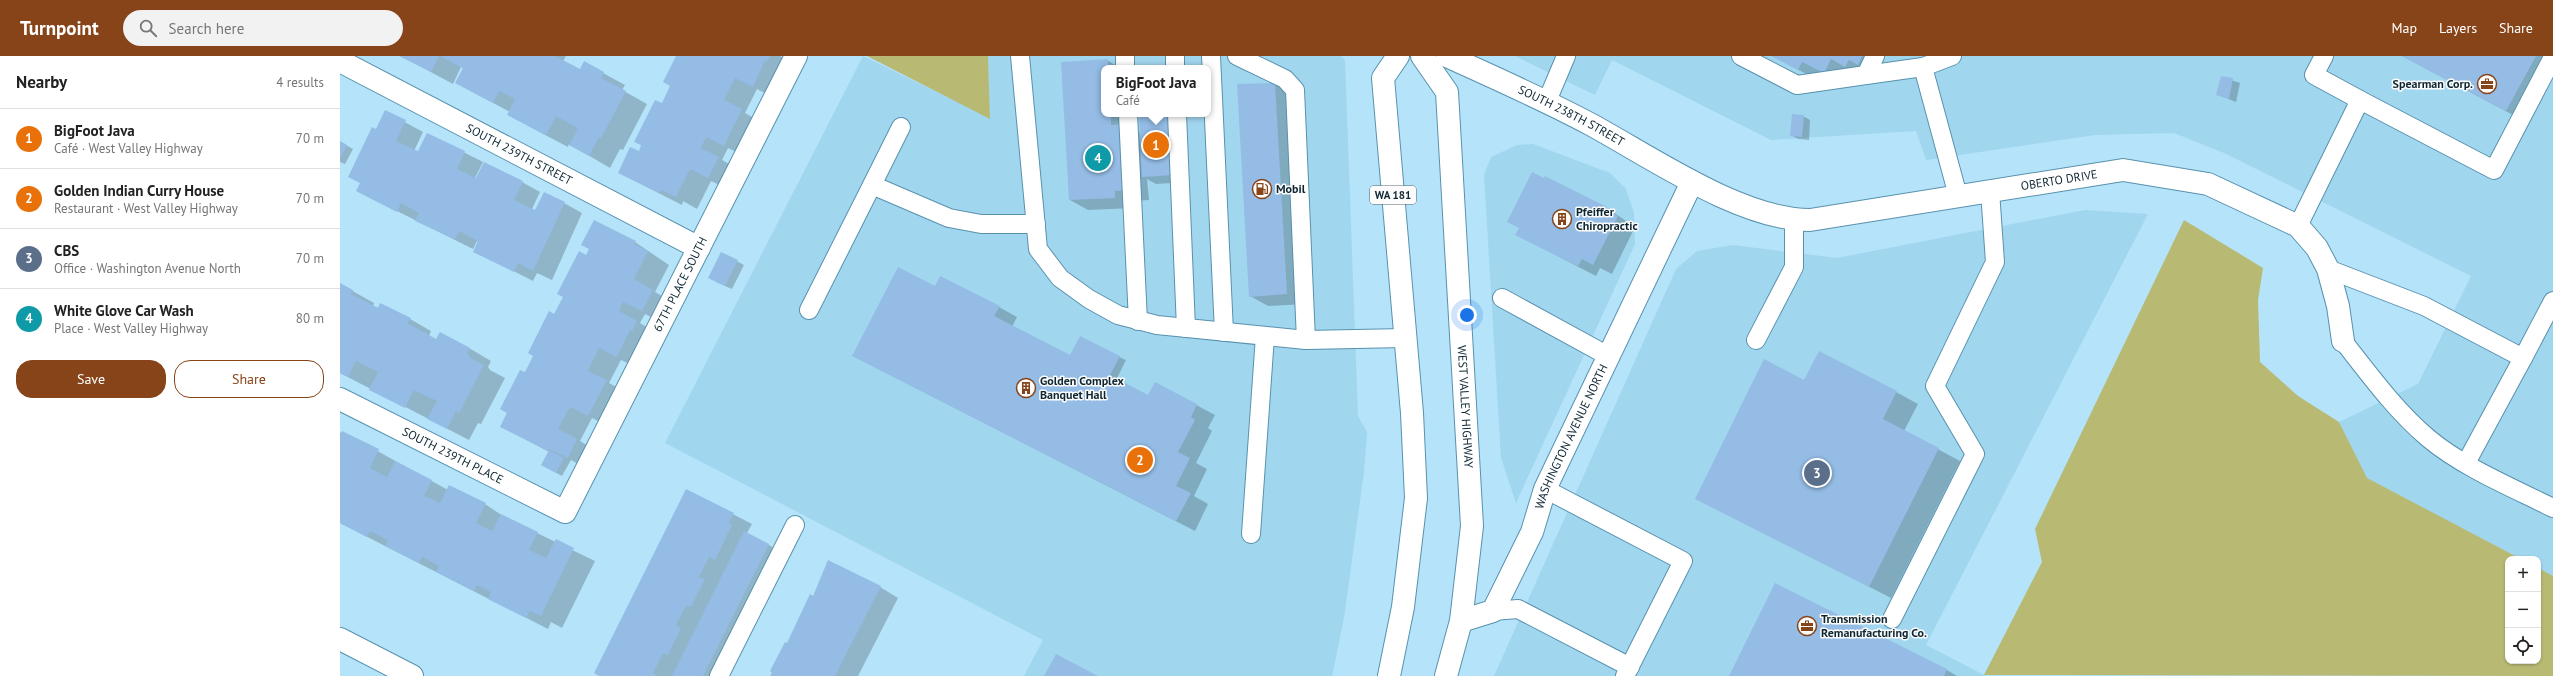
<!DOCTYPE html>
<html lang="en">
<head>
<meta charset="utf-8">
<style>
	body { margin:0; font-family:"PT Sans",sans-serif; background:#f2f2f2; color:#222 }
	.controls { position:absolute; right:12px; bottom:12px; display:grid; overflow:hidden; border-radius:8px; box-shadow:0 1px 3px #0004 }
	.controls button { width:36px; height:36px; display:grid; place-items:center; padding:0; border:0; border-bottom:1px solid #e0e0e0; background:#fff; color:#222; font:20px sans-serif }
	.you { position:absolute; left:1127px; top:259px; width:14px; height:14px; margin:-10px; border:3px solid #fff; border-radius:50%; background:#1a73e8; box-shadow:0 0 0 6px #1a73e833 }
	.badge { display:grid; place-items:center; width:26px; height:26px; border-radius:50%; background:#884419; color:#fff; font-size:13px; font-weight:700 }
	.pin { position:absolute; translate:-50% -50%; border:2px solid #fff; box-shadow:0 1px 4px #0006 }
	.popup { position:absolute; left:761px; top:9px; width:110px; height:52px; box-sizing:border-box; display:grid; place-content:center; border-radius:8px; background:#fff; filter:drop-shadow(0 1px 3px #0005); font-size:13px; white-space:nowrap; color:#767676 }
	.popup b { font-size:15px; color:#222 }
	.popup::after { content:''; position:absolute; left:50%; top:100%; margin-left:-8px; border:8px solid transparent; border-top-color:#fff }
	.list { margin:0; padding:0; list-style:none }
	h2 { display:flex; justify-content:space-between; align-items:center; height:52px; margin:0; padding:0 16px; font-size:17px }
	h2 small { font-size:13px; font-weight:400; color:#767676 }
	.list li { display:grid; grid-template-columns:26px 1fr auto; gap:12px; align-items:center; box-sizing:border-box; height:60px; padding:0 16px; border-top:1px solid #e0e0e0 }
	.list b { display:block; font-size:15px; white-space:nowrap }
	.list p { margin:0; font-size:13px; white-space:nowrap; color:#767676 }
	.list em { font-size:13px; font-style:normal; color:#767676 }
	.actions { display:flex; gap:8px; padding:12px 16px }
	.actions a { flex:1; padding:9px 0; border:1px solid #884419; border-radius:16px; text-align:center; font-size:14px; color:#884419 }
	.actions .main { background:#884419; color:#fff }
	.icon { flex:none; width:22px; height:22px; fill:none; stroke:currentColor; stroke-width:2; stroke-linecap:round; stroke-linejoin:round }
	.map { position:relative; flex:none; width:2213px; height:620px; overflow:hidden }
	header { display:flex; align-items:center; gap:24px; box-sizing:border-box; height:56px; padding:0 20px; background:#884419; color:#fff }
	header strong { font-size:19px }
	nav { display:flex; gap:22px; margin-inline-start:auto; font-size:14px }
	.search { width:280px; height:36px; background:#f2f2f2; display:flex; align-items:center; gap:10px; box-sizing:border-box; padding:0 14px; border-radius:22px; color:#767676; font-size:15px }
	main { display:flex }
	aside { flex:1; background:#fff }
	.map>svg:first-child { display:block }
	.built { fill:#a1d6ef; fill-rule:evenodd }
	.green { fill:#b8b973 }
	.shadow { fill:#0003 }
	.building { fill:#94bce5 }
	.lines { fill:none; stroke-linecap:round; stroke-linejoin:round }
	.lane-casing { stroke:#5892ad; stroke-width:20 }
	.street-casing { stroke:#5892ad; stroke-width:24 }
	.secondary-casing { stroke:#5892ad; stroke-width:24 }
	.primary-casing { stroke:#5892ad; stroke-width:24 }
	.lane { stroke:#fff; stroke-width:18 }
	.street { stroke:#fff; stroke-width:22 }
	.secondary { stroke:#fff; stroke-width:22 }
	.primary { stroke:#fff; stroke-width:22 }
	.labels { text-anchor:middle; stroke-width:3; stroke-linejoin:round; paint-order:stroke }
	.shield { fill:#fcfcfc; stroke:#55666e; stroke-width:1 }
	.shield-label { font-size:11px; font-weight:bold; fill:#0e2631 }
	.poi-label { font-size:12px; font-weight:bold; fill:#0e2631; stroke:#fcfcfc; text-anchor:start }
	.street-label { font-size:12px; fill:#0e2631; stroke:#fcfcfc }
</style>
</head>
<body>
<header>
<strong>Turnpoint</strong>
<div class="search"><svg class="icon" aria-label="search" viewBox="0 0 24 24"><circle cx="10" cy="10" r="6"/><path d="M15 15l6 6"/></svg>Search here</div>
<nav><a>Map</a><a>Layers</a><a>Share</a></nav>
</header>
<main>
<aside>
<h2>Nearby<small>4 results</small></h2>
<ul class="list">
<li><span class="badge" style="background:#e8710a">1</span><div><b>BigFoot Java</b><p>Café · West Valley Highway</p></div><em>70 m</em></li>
<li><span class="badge" style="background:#e8710a">2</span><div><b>Golden Indian Curry House</b><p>Restaurant · West Valley Highway</p></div><em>70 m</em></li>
<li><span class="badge" style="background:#5c6f8a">3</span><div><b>CBS</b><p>Office · Washington Avenue North</p></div><em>70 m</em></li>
<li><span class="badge" style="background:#0f9aa8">4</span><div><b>White Glove Car Wash</b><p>Place · West Valley Highway</p></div><em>80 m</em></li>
</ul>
<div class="actions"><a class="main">Save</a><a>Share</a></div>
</aside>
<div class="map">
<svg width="2213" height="620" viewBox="0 0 2213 620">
	<rect width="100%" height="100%" fill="#b4e3fa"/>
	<g class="built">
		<path d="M 523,0 L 650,62 L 648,0 L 1001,0 L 1005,4 L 1018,360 L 1027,376 L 1024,416 L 1004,562 L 992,620 L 684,620 L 703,584 L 325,387 ZM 764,12 L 868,12 L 868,58 L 764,58 Z"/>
		<polygon points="1175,0 2213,0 2213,520 2198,512 2198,503 2181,503 2026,422 1999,366 2078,328 2131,220 1884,97 1834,77 1755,79 1586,104 1576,75 1431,84 1272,4 1255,39"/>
		<polygon points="1193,88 1270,117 1286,133 1294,157 1295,188 1176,447 1161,402 1144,119 1151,101 1177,89"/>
		<polygon points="1745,154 1808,158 1586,589 1646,620 1154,620 1336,213 1357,195 1393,189 1497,202"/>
	</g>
	<g class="green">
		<polygon points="527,0 648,0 650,63"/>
		<polygon points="1844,164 1923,212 1918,244 1920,306 1958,340 1999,366 2027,422 2181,503 2168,503 2168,605 2198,605 2198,512 2213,520 2213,620 1644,619 1702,506 1695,473"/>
	</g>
	<g class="shadow">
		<polygon points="61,0 226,0 223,5 240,14 263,17 285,29 282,34 307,48 283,94 280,93 270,112 229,88 228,91 190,71 168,58 170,56 116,27 124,13 121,11 113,28"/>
		<polygon points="337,0 440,0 453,8 434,42 417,33 405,57 423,67 406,101 388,92 382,104 400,114 390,134 371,125 357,153 343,145 342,149 279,117 299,96 331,30"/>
		<polygon points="1432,0 1545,0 1536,18 1524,20 1509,12 1502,27 1480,16 1476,23"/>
		<polygon points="2062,0 2213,0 2188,67"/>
		<polygon points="767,4 780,12 764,12 764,58 788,58 788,70 800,77 846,126 816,128 807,123 809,144 793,145 793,152 748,154 730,144 722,7"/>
		<polygon points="1882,21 1900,27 1896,46 1878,39"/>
		<polygon points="935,28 953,38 965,248 928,250 910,240"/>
		<polygon points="46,56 83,76 74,95 79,97 88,78 143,106 135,122 182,126 200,136 192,153 196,155 224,147 242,157 212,224 197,217 193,225 134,195 139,186 137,185 133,193 17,135 21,127 9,121"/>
		<polygon points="1463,60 1470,64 1469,84 1458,83 1451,79"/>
		<polygon points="0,86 13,93 5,108 0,106"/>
		<polygon points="1205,121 1267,152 1295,171 1272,218 1260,212 1256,220 1177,179"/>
		<polygon points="295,186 329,209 315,236 334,247 323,267 305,258 300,267 318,278 298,312 281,304 269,327 287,337 270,371 252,362 240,385 258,396 249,414 231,404 222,420 202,409 209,396 161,370 185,318 246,200"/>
		<polygon points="382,197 404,209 392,233 376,226"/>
		<polygon points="0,228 34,247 33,250 70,263 91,275 89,280 97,284 129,292 151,305 148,311 150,314 165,322 141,368 138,367 129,384 0,317"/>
		<polygon points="659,251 677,261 672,271 731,300 779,301 786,304 776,324 809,340 815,327 875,359 868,372 872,375 856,407 867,413 854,440 868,448 855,475 514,300"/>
		<polygon points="1464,325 1556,336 1578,348 1564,375 1620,405 1551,542 1356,442"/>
		<polygon points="3,376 108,434 145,448 166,462 255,505 222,572 211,566 208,573 0,467 0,377"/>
		<polygon points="346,434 412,468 407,477 442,496 380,620 260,620"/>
		<polygon points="1435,529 1607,614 1617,620 1390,620"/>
		<polygon points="540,531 558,542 518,620 431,620 473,541"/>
	</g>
	<g class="building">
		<polygon points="59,0 99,0 91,16"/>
		<polygon points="100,0 215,0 240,13 244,5 264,16 261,22 286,35 261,82 259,81 249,100 229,89 238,72 216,60 206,79 167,59 175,43 159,35 153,47 115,27 123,12"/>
		<polygon points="336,0 430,0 427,5 425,4 413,31 395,22 384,44 402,53 384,90 366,81 361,92 379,101 368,122 350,113 336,141 321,134 320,137 278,117 290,91 299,95 301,89 294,86 315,44 322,47 330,30 323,26"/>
		<polygon points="1432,0 1522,0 1518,9 1509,4 1505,11 1491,3 1484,17 1462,6 1458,14"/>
		<polygon points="2062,0 2196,0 2166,55"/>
		<polygon points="768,3 768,12 764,12 764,58 771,58 771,69 787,68 791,134 775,135 775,142 729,144 721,6"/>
		<polygon points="1881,20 1893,22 1889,43 1876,39"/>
		<polygon points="935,27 947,238 909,241 897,28"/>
		<polygon points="45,54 66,64 56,85 78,95 87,77 125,95 117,113 136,122 144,106 183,125 174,144 195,154 204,136 225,146 193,215 178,207 174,216 133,196 138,185 119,175 115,183 75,165 79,157 61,147 57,156 16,135 20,127 8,121 32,71 36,73"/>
		<polygon points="831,58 834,119 802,121 799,60"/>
		<polygon points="1452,58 1464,59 1462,81 1450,80"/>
		<polygon points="0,85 7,89 0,103"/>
		<polygon points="1192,116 1204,122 1205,120 1267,151 1266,154 1278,160 1253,209 1242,203 1238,210 1175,179 1179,172 1167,166"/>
		<polygon points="254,164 296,185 294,188 308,195 294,223 313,234 302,255 283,246 279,255 297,265 292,275 290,274 277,301 259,292 248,315 267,324 248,360 230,351 218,373 237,383 228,402 209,393 208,395 160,371 167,357 160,353 180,314 185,316 193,300 188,297 209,255 214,258 223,241 217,238 239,195 246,199 249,193 241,189"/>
		<polygon points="381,196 398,204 385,230 368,222"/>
		<polygon points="558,211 595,230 600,220 660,250 654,260 730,299 740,280 780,300 770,319 808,339 815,326 857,348 851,361 855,364 838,396 850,402 836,430 851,437 836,465 512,300"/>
		<polygon points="0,227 13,234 11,238 38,252 40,247 71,262 67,267 96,283 100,276 130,292 127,298 130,299 129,301 144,309 119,357 116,355 107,373 87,363 97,345 74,334 65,352 29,334 38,316 16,305 8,321 0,317"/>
		<polygon points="1479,295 1557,335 1543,363 1599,392 1529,531 1355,443 1424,303 1464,324"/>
		<polygon points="2,375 39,393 30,412 47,421 55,405 92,424 84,440 100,447 109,429 146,447 136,467 152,475 161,458 198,476 189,494 206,502 216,483 234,492 201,560 190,555 186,562 148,543 151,536 137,529 134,535 96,516 99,510 82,501 79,507 45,490 48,484 30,475 27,481 0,467 0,379"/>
		<polygon points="209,394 224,402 216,417 201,409"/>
		<polygon points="346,433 394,457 389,467 392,469 375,504 369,501 359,521 365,523 351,551 346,550 336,569 341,572 328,599 323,597 313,617 318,620 259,620 254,617"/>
		<polygon points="404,475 429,488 363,620 332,620"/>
		<polygon points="488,504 541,530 495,620 430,620 432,617 430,615 445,586 447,587 470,538 473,540"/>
		<polygon points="1435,527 1607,613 1604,620 1389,620"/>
		<polygon points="716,598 758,620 704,620"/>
	</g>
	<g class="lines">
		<defs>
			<g id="lane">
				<polyline points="680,0 698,193 720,222 749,243 778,259 817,269 966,284 1065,282"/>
				<polyline points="785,0 785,12"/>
				<polyline points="835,0 835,12"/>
				<polyline points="871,0 884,276"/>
				<polyline points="897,0 945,23 955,34 966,284"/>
				<polyline points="1401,0 1457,29 1526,19 1535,0"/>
				<polyline points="1612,0 1583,11 1618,140"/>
				<polyline points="1526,19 1583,11"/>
				<polyline points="2020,44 2154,114 2213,1"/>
				<polyline points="1207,45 1226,0"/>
				<polyline points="788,58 798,265"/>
				<polyline points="837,58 846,272"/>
				<polyline points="532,129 561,71"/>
				<polyline points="1958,170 2020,44 1974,19 1984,0"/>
				<polyline points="1988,213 2084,250 2183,302 2213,245"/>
				<polyline points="1162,242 1270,301"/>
				<polyline points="469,254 532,129 609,162 641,168 696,168"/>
				<polyline points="1416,284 1454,211 1454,164"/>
				<path d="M 2003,285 C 2029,318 2055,354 2088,382 C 2124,412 2171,431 2213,452"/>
				<polyline points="2126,407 2183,302"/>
				<polyline points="1205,433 1343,505 1285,620"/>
				<polyline points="911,478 925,280"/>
				<polyline points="1153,555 1178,553 1290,611"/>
				<polyline points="1552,563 1635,398 1595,330 1655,206 1650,135"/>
				<polyline points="379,620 455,469"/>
			</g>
			<g id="street">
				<path id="s1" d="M 1107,0 C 1155,22 1203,43 1250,68 C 1311,101 1401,164 1470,164 L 1783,114 L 1868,128 L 1958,170 L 1977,192 L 1988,213 L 1998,250 L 2003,285"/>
				<path id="s2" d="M 0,5 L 359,192"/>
				<path id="s3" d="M 0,343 L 225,456 L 456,0"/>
				<path id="s4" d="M 1121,565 L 1153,555 L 1192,476 L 1205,433 L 1352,126"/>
			</g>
			<polyline id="secondary" points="0,583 72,620"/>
			<g id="primary">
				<path id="s5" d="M 1082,0 L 1107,36 L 1132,470 L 1121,565 L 1106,620"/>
				<polyline points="1049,620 1063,551 1076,442 1072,357 1043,22 1058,0"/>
			</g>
		</defs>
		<use href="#lane" class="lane-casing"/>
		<use href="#street" class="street-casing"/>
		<use href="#secondary" class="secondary-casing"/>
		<use href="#primary" class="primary-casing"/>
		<use href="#lane" class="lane"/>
		<use href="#street" class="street"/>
		<use href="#secondary" class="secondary"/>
		<use href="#primary" class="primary"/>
	</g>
	<defs>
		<symbol id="office-ring" viewBox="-11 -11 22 22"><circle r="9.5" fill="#fcfcfc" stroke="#884419" stroke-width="1.5"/><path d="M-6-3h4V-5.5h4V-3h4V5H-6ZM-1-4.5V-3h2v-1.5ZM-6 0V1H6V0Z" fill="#884419"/></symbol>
		<symbol id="fuel-ring" viewBox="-11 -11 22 22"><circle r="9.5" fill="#fcfcfc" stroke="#884419" stroke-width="1.5"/><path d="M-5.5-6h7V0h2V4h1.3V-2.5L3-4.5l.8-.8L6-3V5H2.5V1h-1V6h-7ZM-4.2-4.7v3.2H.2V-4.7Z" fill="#884419"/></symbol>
		<symbol id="building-ring" viewBox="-11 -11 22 22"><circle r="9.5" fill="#fcfcfc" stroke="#884419" stroke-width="1.5"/><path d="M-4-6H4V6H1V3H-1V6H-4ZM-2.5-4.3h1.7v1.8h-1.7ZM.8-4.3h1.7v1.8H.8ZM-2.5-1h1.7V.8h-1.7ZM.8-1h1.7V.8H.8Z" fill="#884419"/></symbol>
	</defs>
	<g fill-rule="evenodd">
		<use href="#office-ring" x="2136" y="17" width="22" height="22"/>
		<use href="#fuel-ring" x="911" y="122" width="22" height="22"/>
		<use href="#building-ring" x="1211" y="152" width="22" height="22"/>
		<use href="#building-ring" x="675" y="321" width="22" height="22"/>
		<use href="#office-ring" x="1456" y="559" width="22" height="22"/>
	</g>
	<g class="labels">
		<rect class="shield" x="1030" y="130" width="46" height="18" rx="3"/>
		<g class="shield-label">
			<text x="1053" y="143">WA 181</text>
		</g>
		<g class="poi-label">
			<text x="2133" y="32" text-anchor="end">Spearman Corp.</text>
			<text x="936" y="137">Mobil</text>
			<text x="1236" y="160">Pfeiffer<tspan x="1236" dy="14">Chiropractic</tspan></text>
			<text x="700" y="329">Golden Complex<tspan x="700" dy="14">Banquet Hall</tspan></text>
			<text x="1481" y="567">Transmission<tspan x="1481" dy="14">Remanufacturing Co.</tspan></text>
		</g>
		<g class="street-label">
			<text dy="4" stroke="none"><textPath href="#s1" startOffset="138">SOUTH 238TH STREET</textPath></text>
			<text dy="4" stroke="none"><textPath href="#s2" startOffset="202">SOUTH 239TH STREET</textPath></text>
			<text dy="4" stroke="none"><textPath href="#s1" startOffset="653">OBERTO DRIVE</textPath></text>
			<text dy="4" stroke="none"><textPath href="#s3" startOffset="507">67TH PLACE SOUTH</textPath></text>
			<text dy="4" stroke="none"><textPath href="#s5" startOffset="359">WEST VALLEY HIGHWAY</textPath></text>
			<text dy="4" stroke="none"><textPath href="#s4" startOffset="225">WASHINGTON AVENUE NORTH</textPath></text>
			<text dy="4" stroke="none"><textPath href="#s3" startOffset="126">SOUTH 239TH PLACE</textPath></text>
		</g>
	</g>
</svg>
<div class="controls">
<button>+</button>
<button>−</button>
<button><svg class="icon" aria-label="locate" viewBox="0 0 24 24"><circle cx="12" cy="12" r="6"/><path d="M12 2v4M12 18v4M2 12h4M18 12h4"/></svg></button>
</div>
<div class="you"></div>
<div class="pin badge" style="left:816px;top:89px;background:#e8710a">1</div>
<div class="popup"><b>BigFoot Java</b>Café</div>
<div class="pin badge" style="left:800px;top:404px;background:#e8710a">2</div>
<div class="pin badge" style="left:1477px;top:417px;background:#5c6f8a">3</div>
<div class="pin badge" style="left:758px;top:102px;background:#0f9aa8">4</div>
</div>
</main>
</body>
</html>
